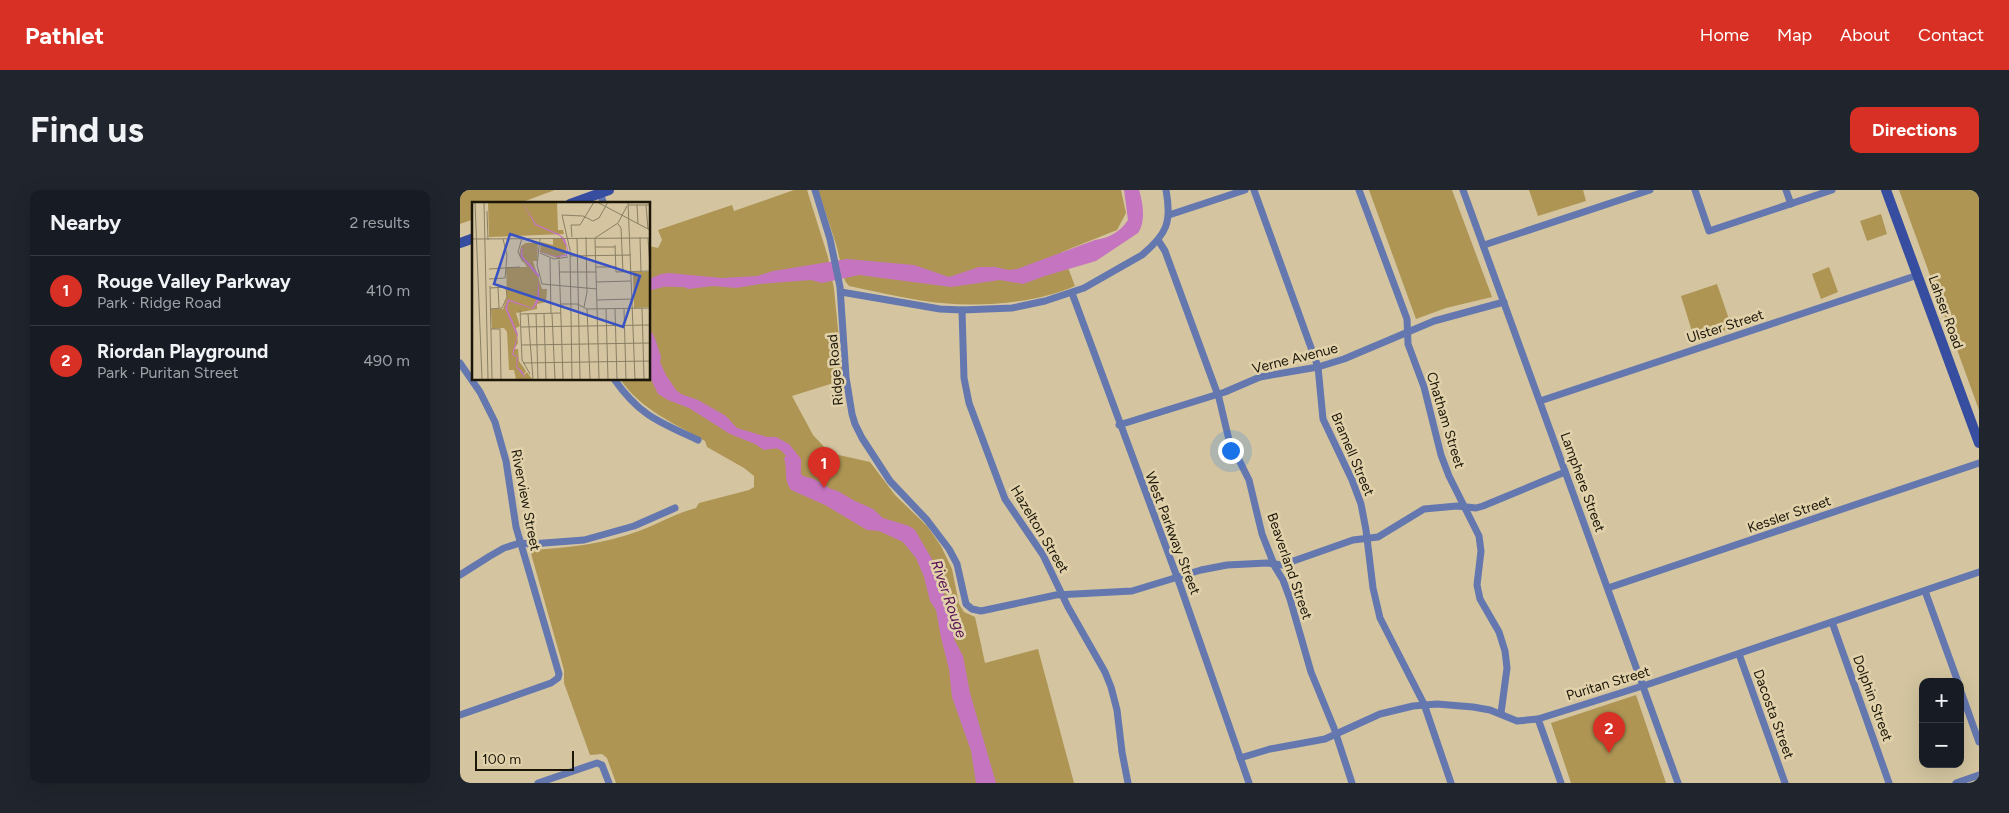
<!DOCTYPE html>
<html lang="en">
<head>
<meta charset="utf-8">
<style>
	body { margin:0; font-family:Figtree,sans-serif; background:#20242c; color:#f1f3f6 }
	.controls { position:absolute; right:15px; bottom:15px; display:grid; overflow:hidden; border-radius:10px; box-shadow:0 5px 20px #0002 }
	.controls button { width:45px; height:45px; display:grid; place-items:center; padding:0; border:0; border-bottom:1px solid #363941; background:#171b24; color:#f1f3f6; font:25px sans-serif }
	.scale { position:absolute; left:15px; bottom:12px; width:99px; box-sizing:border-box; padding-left:5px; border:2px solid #1b1608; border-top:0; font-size:14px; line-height:18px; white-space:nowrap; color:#1b1608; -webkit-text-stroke:4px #e1d2ac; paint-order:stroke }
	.you { position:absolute; left:770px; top:260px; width:18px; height:18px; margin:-12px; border:4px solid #fff; border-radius:50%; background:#1a73e8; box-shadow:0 0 0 8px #1a73e833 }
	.badge { display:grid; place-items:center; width:32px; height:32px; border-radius:50%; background:#d93025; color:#fff; font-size:16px; font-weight:700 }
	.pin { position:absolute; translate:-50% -41px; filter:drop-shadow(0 1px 2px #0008) }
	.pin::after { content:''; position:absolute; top:26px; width:18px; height:15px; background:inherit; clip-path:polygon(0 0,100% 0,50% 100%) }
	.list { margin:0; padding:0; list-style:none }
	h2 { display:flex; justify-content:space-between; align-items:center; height:65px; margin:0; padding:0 20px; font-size:21px }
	h2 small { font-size:16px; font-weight:400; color:#9ea1a6 }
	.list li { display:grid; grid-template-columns:32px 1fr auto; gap:15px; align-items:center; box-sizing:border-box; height:70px; padding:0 20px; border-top:1px solid #363941 }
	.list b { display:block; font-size:19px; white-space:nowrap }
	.list p { margin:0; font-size:16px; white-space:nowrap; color:#9ea1a6 }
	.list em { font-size:16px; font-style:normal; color:#9ea1a6 }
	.map { position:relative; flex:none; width:1519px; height:593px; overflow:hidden; border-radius:10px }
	header { display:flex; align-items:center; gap:30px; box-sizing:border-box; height:70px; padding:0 25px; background:#d93025; color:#fff }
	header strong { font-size:24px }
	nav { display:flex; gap:28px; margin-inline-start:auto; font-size:18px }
	.intro { display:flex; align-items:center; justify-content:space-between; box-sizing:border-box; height:120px; padding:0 30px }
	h1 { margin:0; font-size:35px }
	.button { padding:12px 22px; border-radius:10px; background:#d93025; color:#fff; font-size:18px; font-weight:700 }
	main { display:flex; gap:30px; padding:0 30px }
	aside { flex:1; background:#171b24; border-radius:10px; box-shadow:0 5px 20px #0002 }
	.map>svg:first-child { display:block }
	.green { fill:#ae9554 }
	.water { fill:#c575c0 }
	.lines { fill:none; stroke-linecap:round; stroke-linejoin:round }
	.river { stroke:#c575c0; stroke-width:11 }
	.minor { stroke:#6477af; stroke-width:7 }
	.secondary { stroke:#374d9f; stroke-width:10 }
	.labels { text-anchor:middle; stroke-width:5; stroke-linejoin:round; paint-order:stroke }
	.street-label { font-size:14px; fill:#1b1608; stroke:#e1d2ac }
	.water-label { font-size:15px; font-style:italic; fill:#550a53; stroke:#e1d2ac }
	.inset-road { fill:none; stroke:#8a7f63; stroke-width:1 }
	.view { fill:#3851c3; fill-opacity:0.15; stroke:#3851c3; stroke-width:2.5 }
	.inset-edge { fill:none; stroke:#1b1608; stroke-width:2.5 }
</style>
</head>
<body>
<header>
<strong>Pathlet</strong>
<nav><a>Home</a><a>Map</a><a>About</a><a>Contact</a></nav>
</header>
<div class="intro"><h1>Find us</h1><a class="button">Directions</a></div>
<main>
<aside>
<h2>Nearby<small>2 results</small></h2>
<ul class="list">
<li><span class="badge">1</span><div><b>Rouge Valley Parkway</b><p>Park · Ridge Road</p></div><em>410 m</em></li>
<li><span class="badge">2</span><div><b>Riordan Playground</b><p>Park · Puritan Street</p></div><em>490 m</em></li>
</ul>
</aside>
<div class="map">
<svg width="1519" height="593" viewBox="0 0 1519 593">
	<rect width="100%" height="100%" fill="#d4c5a0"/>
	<g class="green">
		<polygon points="0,0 95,0 57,14 14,14 14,29 0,34"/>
		<path d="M 334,0 L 347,0 L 368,67 L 374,99 L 383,190 L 332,206 L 353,245 L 370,263 L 410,272 L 435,305 L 467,336 L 481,356 L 492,379 L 499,414 L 504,422 L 515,427 L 525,473 L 578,459 L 614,593 L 156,593 L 147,568 L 142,564 L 130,565 L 104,493 L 104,480 L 70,360 C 108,358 143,354 179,341 C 198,334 216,323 236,318 L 239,313 L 289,300 L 294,297 L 294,286 L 284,278 L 247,257 L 245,251 C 214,233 181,220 160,189 L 189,189 L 189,56 L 198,58 L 202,50 L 198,40 L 272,15 L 274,21 Z"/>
		<path d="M 358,0 L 661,0 L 666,23 L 657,40 L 602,62 L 615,96 C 572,115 510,118 464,111 C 439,107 414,101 389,96 L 385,91 L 376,54 Z"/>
		<polygon points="909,0 992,0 1032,107 986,118 956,129"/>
		<polygon points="1069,0 1123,0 1126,11 1078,26"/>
		<polygon points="1439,0 1519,0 1519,220"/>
		<polygon points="1421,24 1427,44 1407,51 1400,31"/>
		<polygon points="1369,77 1378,102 1361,109 1352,84"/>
		<polygon points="1257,94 1272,138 1235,151 1221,106"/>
		<polygon points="1176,505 1206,593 1111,593 1091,533"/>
	</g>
	<g class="water">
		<path d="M 664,0 L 679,0 C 683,12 686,32 678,43 L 636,71 L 585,86 L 563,94 L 540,90 L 491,97 L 399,85 L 362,93 L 351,90 L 300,94 L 276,98 L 253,96 L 228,99 C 223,97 222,94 218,91 C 208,83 198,90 189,97 L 189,89 L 201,84 L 209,83 L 262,88 L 297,86 L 313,81 L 387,69 L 454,75 L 489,87 L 519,77 L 535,77 L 549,80 L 557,79 L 635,50 C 649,48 660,42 668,30 Z"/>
		<path d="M 189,137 L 195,148 L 201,167 L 200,172 L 206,185 L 216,200 L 221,204 L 238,210 L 266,226 L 277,238 L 307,247 L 316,247 L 329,254 L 341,269 L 341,284 L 343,286 L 354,289 L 371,299 L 378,301 L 393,310 L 413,319 L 423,328 L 449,336 L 455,340 L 476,376 L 496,444 L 494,449 L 503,466 L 510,503 L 536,593 L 516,593 L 511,561 L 492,507 L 489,479 L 481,448 L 476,420 L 470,411 L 464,387 L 456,368 L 443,352 L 419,341 L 407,340 L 365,315 L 331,300 C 323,289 328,280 324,268 L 326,266 C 318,255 314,259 304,260 L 295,254 L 270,244 L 229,218 L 208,210 L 198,204 L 189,185 Z"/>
	</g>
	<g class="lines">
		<polyline class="river" points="189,95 205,91 233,92"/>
		<g class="minor">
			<polyline points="355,0 370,49 380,97 386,187 392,224 395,234 402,248 430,291 467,330 489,359 497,374 506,414 512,419 521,421 596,405 672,401 741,380 767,375 807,373 822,375 893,350 918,347 964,319 997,316 1016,318 1023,316 1105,282"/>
			<polyline points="794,0 858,177 863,229 892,290 901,314 906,340 913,398 920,428 964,514 991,593"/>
			<polyline points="899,0 947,129 948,154 964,197 981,265 989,286 1019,346 1021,361 1017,395 1020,409 1039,442 1045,461 1047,478 1041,523"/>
			<polyline points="1003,0 1218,593"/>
			<polyline points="1235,0 1249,41 1372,0"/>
			<polyline points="1326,0 1331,14"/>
			<polyline points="140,3 144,14"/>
			<polyline points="709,25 785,0"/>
			<polyline points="698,50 705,61 759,208 769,250 789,290 802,344 815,377 823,390 830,409 851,482 874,538 892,593"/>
			<polyline points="1024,55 1190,0"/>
			<path d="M 381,102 L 480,119 L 502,120 L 552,118 L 585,111 L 624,98 L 682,65 C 707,44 712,32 706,0"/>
			<polyline points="612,103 720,395 789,593"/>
			<polyline points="502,120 504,188 509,213 545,309 583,365 608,417 645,482 651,497 657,520 662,562 668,593"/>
			<polyline points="0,173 20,202 35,232 46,271 56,337 99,484 98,488 91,493 0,525"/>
			<path d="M 154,189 C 180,226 199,232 238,250"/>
			<polyline points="1080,211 1458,85"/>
			<polyline points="659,235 765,202 800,187 858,177 884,169 974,131 1044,112"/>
			<polyline points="0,385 30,366 44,358 60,353 71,354 124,350 174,336 215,318"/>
			<polyline points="1148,398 1519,273"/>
			<polyline points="1465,401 1498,492"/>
			<polyline points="1372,432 1429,593"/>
			<polyline points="1279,464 1325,593"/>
			<polyline points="1500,499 1519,552"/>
			<polyline points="1078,529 1101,593"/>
			<polyline points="780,568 810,559 865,549 920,524 953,516 977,514 1013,517 1030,520 1057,531 1078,529 1192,493 1519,382"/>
			<polyline points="78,593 137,573 142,575 149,593"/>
			<polyline points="1496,593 1519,585"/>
		</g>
		<g class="secondary">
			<polyline points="1426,0 1519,253"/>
			<polyline points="110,14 149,0"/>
			<polyline points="0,53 14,48"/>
		</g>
	</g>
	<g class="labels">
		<g class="street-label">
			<text transform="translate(1486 122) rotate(70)" y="5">Lahser Road</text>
			<text transform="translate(1265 136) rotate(-18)" y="5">Ulster Street</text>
			<text transform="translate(835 168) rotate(-14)" y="5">Verne Avenue</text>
			<text transform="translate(375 180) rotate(-95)" y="5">Ridge Road</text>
			<text transform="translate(986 230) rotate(73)" y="5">Chatham Street</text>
			<text transform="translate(893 264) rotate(67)" y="5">Bramell Street</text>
			<text transform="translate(1123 292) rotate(70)" y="5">Lamphere Street</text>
			<text transform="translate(66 310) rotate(79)" y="5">Riverview Street</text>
			<text transform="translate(1329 324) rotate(-19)" y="5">Kessler Street</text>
			<text transform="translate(580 339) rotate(59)" y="5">Hazelton Street</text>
			<text transform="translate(713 343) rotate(69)" y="5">West Parkway Street</text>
			<text transform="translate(830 376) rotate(71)" y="5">Beaverland Street</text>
			<text transform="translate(1148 493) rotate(-17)" y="5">Puritan Street</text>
			<text transform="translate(1413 508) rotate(70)" y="5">Dolphin Street</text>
			<text transform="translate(1314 524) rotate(70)" y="5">Dacosta Street</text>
		</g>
		<g class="water-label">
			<text transform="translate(489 409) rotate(71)" y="5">River Rouge</text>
		</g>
	</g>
	<g transform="translate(12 12)">
		<rect width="178" height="178" fill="#d4c5a0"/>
		<path d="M 16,0 L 85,0 L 86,28 L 91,28 L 92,32 L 17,35 ZM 81,37 L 91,37 L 94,42 L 94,52 L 88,54 L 88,57 L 68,50 L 69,40 L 81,43 ZM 54,41 L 66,41 L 65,59 L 61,59 L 70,87 L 75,87 L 74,100 L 65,102 L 65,107 L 44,111 L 48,124 L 44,126 L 46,141 L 42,147 L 46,147 L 47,159 L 54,169 L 51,174 L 55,170 L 60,177 L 44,177 L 42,168 L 37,168 L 35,130 L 32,126 L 20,127 L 19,107 L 31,107 L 35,96 L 34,65 L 55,65 L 47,53 L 49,44 ZM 161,70 L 177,70 L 177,105 L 162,106 Z" fill="#ae9554"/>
		<path d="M 50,0 L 64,22 L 87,32 L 93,37 L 96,47 L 95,54 L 84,55 L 53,45 L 50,48 L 51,55 L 59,63 L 67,73 L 67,99 L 61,107 L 37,99 L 35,106 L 46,132 L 43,147 L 41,152 L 46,155 L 45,165 L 50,169 L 54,177 L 44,165 L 45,155 L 40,153 L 45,134 L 33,106 L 36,97 L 60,106 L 65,97 L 67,76 L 49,55 L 49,47 L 53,45 L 83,54 L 94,53 L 95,46 L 88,34 L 63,23 Z" fill="#c575c0"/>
		<path class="inset-road" d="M 3,0 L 10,177M 12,0 L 16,177M 125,0 L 178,28M 156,0 L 163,177M 156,3 L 178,3M 165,3 L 166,22M 174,3 L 176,27M 15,9 L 16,38M 146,22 L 149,26 L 151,70M 108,23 L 122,0M 100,35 L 99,23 L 108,23M 168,35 L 169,70M 50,36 L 46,50 L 51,60M 105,36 L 108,177M 176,36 L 178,65M 0,37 L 178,36M 68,37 L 65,63 L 70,82 L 125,87M 143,43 L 144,70 L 178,69M 123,45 L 143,45M 68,51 L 82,57 L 96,55M 98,54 L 159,53M 78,56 L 79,112M 87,58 L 91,177M 124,65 L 143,65M 17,67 L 48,65M 88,70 L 124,70M 17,77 L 33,76 L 35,53 L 31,37M 124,80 L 159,79M 18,84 L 20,177M 26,85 L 27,106M 125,98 L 160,97M 89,102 L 105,102 L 115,107 L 178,106M 112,105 L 115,90 L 114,35M 170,106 L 172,177M 18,107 L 30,106 L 35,95 L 34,85 L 18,86M 115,107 L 118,177M 134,107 L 136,177M 143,107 L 145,177M 152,107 L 154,177M 48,108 L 50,158 L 58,172M 48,112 L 89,111M 56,112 L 61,177M 64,112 L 66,177M 72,112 L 74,177M 80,112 L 83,177M 49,125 L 178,123M 19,127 L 28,127 L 29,177M 50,143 L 178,141M 51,161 L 178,159M 100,177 L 98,48 L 90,13 L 111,14 L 121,19 L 127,16 L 136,0M 127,177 L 123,36 L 146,21 L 155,4M 162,177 L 178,177"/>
		<path class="view" d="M 38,32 L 168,74 L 151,125 L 22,82 Z"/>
		<rect width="178" height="178" class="inset-edge"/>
	</g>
</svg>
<div class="controls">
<button>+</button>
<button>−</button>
</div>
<div class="scale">100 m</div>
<div class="you"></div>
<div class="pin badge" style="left:364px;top:298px">1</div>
<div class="pin badge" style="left:1149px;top:563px">2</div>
</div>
</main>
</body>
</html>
